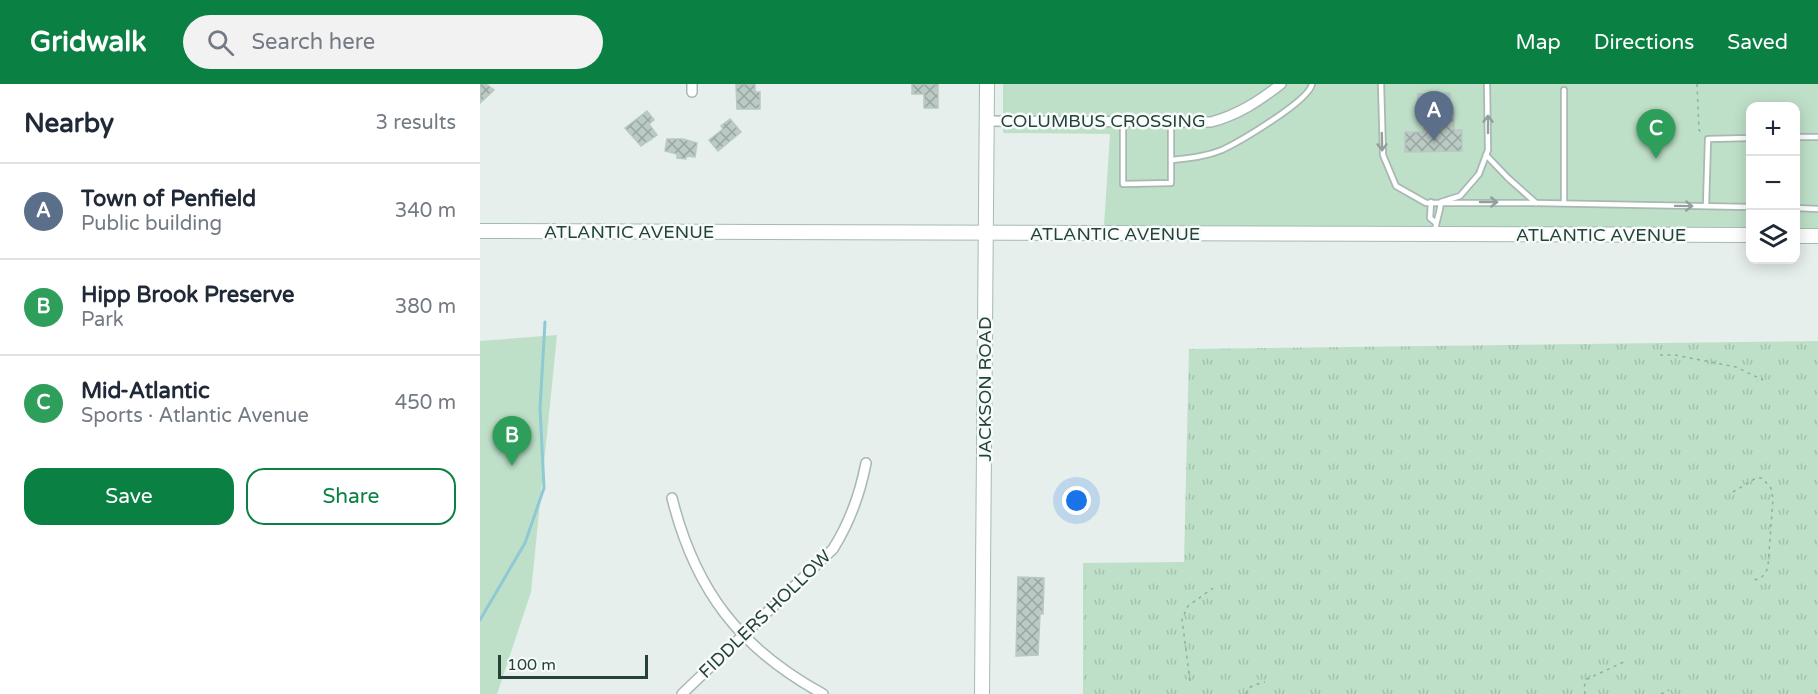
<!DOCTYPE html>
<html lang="en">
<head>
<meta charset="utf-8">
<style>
	body { margin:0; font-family:"Varela Round",sans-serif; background:#f2f2f3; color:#1f2937 }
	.controls { position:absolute; right:18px; top:18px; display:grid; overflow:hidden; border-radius:12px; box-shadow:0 3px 15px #0003 }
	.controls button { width:54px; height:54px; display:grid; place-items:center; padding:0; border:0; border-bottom:2px solid #e0e1e3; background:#fff; color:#1f2937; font:30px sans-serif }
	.scale { position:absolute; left:18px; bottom:15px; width:150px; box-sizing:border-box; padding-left:6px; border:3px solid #24423a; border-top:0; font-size:16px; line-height:21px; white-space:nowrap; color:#24423a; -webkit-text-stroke:4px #f7fbf9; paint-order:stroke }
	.you { position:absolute; left:597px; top:417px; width:21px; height:21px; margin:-15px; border:4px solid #fff; border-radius:50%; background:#1a73e8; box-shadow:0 0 0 9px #1a73e833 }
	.badge { display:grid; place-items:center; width:39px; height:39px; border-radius:50%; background:#0b8043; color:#fff; font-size:20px; font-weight:700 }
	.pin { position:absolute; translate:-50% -50px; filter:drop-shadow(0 2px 3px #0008) }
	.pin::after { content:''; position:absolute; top:32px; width:21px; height:18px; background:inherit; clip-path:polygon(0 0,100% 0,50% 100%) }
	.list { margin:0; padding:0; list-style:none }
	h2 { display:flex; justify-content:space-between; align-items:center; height:78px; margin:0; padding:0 24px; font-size:26px }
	h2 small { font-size:20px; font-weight:400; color:#747a83 }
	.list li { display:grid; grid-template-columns:39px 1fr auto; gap:18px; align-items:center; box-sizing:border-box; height:96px; padding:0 24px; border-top:2px solid #e0e1e3 }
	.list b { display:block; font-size:22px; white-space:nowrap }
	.list p { margin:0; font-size:20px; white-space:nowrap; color:#747a83 }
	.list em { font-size:20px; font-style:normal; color:#747a83 }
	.actions { display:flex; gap:12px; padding:18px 24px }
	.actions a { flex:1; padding:14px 0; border:2px solid #0b8043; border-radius:18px; text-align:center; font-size:21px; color:#0b8043 }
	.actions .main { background:#0b8043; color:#fff }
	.icon { flex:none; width:33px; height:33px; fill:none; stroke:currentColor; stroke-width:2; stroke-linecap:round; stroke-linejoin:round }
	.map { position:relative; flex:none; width:1338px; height:610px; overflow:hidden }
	header { display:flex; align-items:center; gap:36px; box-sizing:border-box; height:84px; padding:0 30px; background:#0b8043; color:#fff }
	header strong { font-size:28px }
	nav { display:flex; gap:33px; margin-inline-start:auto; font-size:21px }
	.search { width:420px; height:54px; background:#f2f2f3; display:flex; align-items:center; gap:15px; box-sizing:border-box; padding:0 21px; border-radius:33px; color:#747a83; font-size:22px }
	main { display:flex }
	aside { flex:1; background:#fff }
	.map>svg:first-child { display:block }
	.grass { fill:url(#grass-tufts) }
	.park { fill:#bfe0c8 }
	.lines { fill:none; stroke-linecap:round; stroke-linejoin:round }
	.stream { stroke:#8ec9d4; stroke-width:3 }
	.building { fill:url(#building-cross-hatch); stroke:#b8c9c2; stroke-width:1.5 }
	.lane-casing { stroke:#a8b8b2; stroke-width:8 }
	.street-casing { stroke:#a8b8b2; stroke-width:12 }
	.secondary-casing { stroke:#a4bbb3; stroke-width:16 }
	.path { stroke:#86b3a5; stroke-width:1.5; stroke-dasharray:3 4.5; stroke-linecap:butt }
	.lane { stroke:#fff; stroke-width:4.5 }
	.street { stroke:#fff; stroke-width:9 }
	.secondary { stroke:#fff; stroke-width:14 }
	.oneway { stroke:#92a09c }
	.labels { text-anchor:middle; stroke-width:5; stroke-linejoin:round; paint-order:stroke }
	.street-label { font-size:18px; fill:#24423a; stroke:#f7fbf9 }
</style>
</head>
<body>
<header>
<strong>Gridwalk</strong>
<div class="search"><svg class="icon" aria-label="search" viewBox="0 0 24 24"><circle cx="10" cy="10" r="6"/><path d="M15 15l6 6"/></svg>Search here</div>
<nav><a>Map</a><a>Directions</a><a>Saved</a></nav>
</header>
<main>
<aside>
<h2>Nearby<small>3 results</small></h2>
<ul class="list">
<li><span class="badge" style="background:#5c6f8a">A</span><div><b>Town of Penfield</b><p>Public building</p></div><em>340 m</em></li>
<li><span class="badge" style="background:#2e9e5b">B</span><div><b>Hipp Brook Preserve</b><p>Park</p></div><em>380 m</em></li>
<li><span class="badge" style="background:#2e9e5b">C</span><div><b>Mid-Atlantic</b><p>Sports · Atlantic Avenue</p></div><em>450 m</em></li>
</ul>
<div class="actions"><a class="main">Save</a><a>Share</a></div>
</aside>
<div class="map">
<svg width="1338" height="610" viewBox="0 0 1338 610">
	<defs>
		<pattern id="grass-tufts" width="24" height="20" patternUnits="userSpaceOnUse" patternTransform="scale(1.5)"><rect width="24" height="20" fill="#bfe0c8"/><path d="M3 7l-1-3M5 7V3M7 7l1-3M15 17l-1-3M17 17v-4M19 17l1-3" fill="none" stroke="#a4c1ad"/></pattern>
		<pattern id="building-cross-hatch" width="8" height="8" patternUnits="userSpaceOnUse" patternTransform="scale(1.5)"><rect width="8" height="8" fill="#bbcac4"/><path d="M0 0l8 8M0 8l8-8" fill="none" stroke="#98a6a0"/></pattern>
	</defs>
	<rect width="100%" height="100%" fill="#e6efeb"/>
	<polygon class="grass" points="1338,257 1338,610 603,610 603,479 704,478 709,265"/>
	<g class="park">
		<polygon points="523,0 1338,0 1338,147 1316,146 1316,22 1270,22 1270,146 624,141 630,50 523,49"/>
		<polygon points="77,251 51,508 17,610 0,610 0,257"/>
	</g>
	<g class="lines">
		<polyline class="stream" points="0,536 45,459 64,404 60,324 65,238"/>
	</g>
	<g class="building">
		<polygon points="0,0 6,0 14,6 0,19"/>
		<polygon points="256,0 275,0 275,8 280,8 280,25 257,25"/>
		<polygon points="432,0 458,0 458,24 444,24 444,10 432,10"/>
		<polygon points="970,9 970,29 974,29 974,46 982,46 982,67 925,68 925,48 943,48 944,32 938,31 938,10"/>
		<polygon points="167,27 174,36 169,40 177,51 161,62 145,44"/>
		<polygon points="250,35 261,48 238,67 229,56 243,45 241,42"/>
		<polygon points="187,55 203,55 217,59 215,73 206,72 206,75 197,74 197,70 185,67"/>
		<polygon points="538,493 564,494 563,530 560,530 558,571 536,572"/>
	</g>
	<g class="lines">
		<defs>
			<g id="lane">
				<polyline points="901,0 903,71 916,102 946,119 1056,119 1270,123"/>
				<polyline points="643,38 643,100 691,99 691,39"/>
				<polyline points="1316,53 1338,53"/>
				<polyline points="1006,71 1028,94 1056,119"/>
				<path d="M 691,76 C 708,74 725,73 742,66 C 759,58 829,17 832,0"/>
				<polyline points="951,118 950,134 956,139"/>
				<polyline points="1084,119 1084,6"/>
				<polyline points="1226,122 1228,55 1270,54"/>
				<polyline points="1316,124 1338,125"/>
				<path d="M 955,147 C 956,137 960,129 961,118 L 980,112 L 999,90 L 1008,66 L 1007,0"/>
			</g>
			<g id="street">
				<polyline points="212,0 212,8"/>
				<path d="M 507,37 L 731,38 C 758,31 779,17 801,0"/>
				<path d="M 192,414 C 215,506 259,564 343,610"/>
				<path d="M 202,610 L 353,465 C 370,438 380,410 386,379"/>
			</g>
			<g id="secondary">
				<polyline points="0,147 1270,151"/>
				<polyline points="1316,152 1338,152"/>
				<polyline points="502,610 507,0"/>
			</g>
		</defs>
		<use href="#lane" class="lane-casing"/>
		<use href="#street" class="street-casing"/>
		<use href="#secondary" class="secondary-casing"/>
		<g class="path">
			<polyline points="1217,0 1219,46 1222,49"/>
			<polyline points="1180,271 1195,271 1256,283 1283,296"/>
			<path d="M 1253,408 L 1276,394 L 1282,394 L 1291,404 L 1293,415 L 1288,482 C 1286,490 1283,494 1274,496"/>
			<polyline points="710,597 702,535 708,522 733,504"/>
			<path d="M 766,610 C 768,601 778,600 785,598"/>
			<polyline points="1105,610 1104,603 1107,595 1146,577"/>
			<polyline points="1181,610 1189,606"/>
		</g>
		<use href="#lane" class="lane"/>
		<use href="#street" class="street"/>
		<use href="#secondary" class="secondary"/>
	</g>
	<defs><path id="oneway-shaft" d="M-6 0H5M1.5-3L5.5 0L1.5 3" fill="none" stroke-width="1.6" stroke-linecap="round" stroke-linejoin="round" transform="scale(1.5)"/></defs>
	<g class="oneway">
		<use href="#oneway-shaft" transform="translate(1008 40) rotate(-90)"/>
		<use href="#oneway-shaft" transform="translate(902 58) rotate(89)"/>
		<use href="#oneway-shaft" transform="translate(1009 118)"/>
		<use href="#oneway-shaft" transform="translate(1204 122) rotate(1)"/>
	</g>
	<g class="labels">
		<g class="street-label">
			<text x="623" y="43">COLUMBUS CROSSING</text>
			<text x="149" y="154">ATLANTIC AVENUE</text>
			<text x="635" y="156">ATLANTIC AVENUE</text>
			<text x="1121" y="157">ATLANTIC AVENUE</text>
			<text transform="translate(505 305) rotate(-90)" y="6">JACKSON ROAD</text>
			<text transform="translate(285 530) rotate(-44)" y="6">FIDDLERS HOLLOW</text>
		</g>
	</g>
</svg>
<div class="controls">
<button>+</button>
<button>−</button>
<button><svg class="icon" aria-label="layers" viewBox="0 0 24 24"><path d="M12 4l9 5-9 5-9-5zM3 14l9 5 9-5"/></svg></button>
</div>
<div class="scale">100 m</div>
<div class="you"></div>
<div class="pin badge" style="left:954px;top:57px;background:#5c6f8a">A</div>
<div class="pin badge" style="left:32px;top:382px;background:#2e9e5b">B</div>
<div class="pin badge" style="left:1176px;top:75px;background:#2e9e5b">C</div>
</div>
</main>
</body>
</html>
